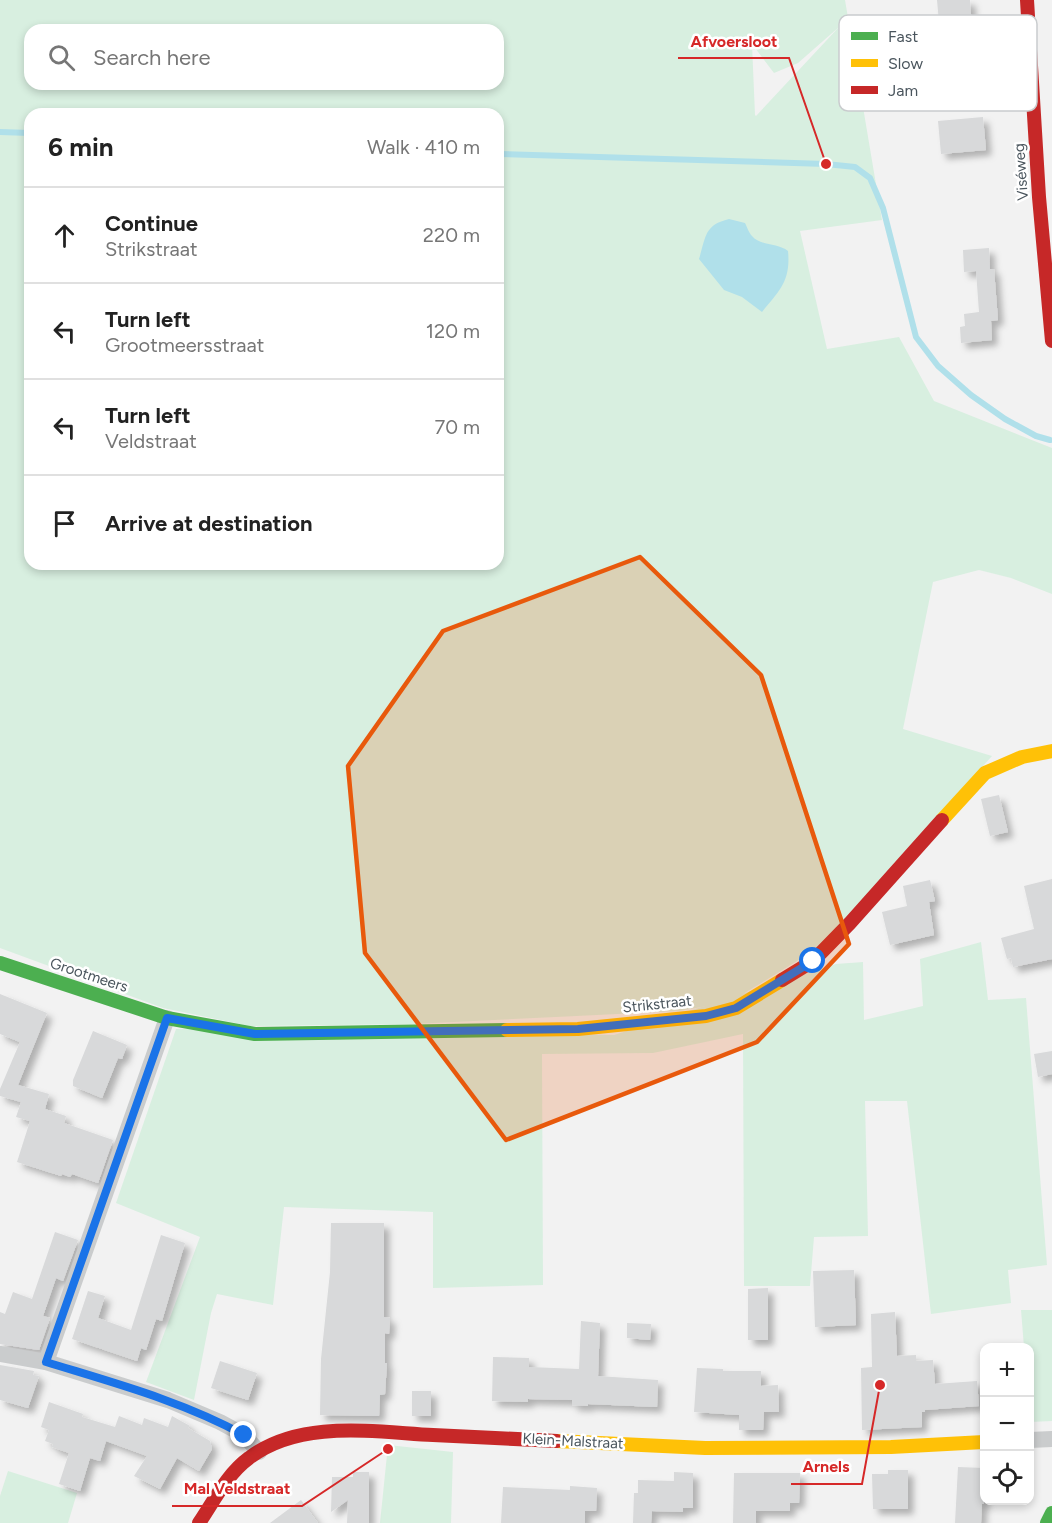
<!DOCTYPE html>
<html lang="en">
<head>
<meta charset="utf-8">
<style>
	body { margin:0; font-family:Figtree,sans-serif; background:#f2f2f2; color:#222 }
	.controls { position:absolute; right:18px; bottom:18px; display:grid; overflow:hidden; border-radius:12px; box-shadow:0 3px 9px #0003 }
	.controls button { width:54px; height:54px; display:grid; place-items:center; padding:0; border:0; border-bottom:2px solid #e0e0e0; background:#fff; color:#222; font:30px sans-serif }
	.stop { position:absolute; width:18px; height:18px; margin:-14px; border:4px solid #1a73e8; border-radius:50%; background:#fff }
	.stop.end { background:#1a73e8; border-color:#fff; box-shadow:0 2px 6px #0008 }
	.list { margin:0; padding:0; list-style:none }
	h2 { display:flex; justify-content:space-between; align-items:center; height:78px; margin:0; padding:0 24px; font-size:26px }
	h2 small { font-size:20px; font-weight:400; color:#767676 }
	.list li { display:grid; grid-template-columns:39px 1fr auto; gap:18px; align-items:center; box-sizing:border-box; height:96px; padding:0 24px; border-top:2px solid #e0e0e0 }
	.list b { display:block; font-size:22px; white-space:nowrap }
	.list p { margin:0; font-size:20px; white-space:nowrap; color:#767676 }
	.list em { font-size:20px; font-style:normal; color:#767676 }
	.icon { flex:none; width:33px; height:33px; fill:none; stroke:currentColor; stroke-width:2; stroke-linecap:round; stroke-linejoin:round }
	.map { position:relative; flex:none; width:1052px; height:1523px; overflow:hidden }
	.search { position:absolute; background:#fff; box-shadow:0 3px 9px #0003; left:24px; top:24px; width:480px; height:66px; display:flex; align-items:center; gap:15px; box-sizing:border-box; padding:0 21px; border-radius:18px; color:#767676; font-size:22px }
	.panel { position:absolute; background:#fff; box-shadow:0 3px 9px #0003; left:24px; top:108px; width:480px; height:462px; border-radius:18px }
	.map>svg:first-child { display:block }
	.green { fill:#d8efe0; fill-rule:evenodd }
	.water { fill:#b0e0ea }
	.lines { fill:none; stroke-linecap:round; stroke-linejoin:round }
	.stream { stroke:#b0e0ea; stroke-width:6 }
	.building { fill:#d8d9da; filter:url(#shadow) }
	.street { stroke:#cacccd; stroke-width:16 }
	.fast { stroke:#4caf50; stroke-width:14 }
	.slow { stroke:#ffc107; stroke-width:14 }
	.jam { stroke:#c62828; stroke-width:14 }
	.route { stroke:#1a73e8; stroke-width:8 }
	.marked { fill:#e8590c; fill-opacity:0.2; stroke:#e8590c; stroke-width:4.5; stroke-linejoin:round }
	.labels { text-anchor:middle; stroke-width:5; stroke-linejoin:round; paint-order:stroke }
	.street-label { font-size:15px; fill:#4a555d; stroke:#fff }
	.key { fill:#fff; stroke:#c9ccce; stroke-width:1.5 }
	.key-label { font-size:16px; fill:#4a555d }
	.leader { fill:none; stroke:#d62828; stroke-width:2 }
	.callout-dot { fill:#d62828; stroke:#fff; stroke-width:2 }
	.callout-label { font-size:16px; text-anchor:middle; font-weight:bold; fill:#d62828; stroke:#fff; stroke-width:5; stroke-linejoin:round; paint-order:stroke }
</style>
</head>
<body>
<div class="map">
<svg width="1052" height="1523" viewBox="0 0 1052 1523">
	<defs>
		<filter id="shadow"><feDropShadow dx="5.5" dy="5.5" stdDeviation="3" flood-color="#0004"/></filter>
	</defs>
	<rect width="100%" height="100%" fill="#f2f2f2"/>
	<g class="green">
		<path d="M 0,0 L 845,0 L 882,220 L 800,231 L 827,349 L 899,337 L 934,401 L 1052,448 L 1052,594 L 1011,578 L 979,570 L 933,582 L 903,729 L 992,756 L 820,947 L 730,1002 L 679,1011 L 413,1024 L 250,1026 L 163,1008 L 0,948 ZM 839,27 L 756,116 L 755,115 L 752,44 L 774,73 L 798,63 ZM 30,30 L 498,30 L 498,84 L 30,84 ZM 30,114 L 498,114 L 498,564 L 30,564 Z"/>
		<polygon points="981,942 988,1000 1026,998 1047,1265 1008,1270 1011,1303 931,1314 907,1101 865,1101 868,1236 814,1237 810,1286 744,1286 743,1034 653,1053 542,1054 543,1285 433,1288 433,1212 284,1207 273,1305 217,1294 211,1313 194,1400 146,1382 200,1237 116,1203 176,1029 614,1035 836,964 863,962 864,1020 923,1006 920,959"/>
		<polygon points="1021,1310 1052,1310 1052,1421 1030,1422 1030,1348 1024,1347"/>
		<polygon points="388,1445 453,1452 451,1523 380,1523"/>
		<polygon points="8,1471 77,1493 68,1523 0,1523 0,1496"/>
	</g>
	<path class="water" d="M 729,219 L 745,223 C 747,227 749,233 752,236 C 760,246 778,243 788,251 C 791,281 779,291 762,312 L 742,297 L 724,290 L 699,259 C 706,237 704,225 729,219 Z"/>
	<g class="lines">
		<g class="stream">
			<polyline points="0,132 30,133"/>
			<polyline points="498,154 826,164 855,167 870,178 883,208 916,337 938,366 971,395 1005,419 1036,436 1050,440"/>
		</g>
	</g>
	<g class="building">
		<polygon points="937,0 970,0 975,70 950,72 948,45 941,45"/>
		<polygon points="983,117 986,150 941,154 938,121"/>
		<polygon points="989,248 990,269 994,269 998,320 991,321 992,340 961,343 960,327 965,326 964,314 979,312 976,271 964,272 963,250"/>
		<polygon points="999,795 1008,832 990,836 981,799"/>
		<polygon points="1052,879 1052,959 1013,967 1011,958 1007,959 1001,938 1034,929 1024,886"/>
		<polygon points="930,880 935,901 929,902 934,935 890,945 882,912 907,906 903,886"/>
		<polygon points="0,994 47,1013 18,1085 49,1094 45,1109 66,1116 64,1123 113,1140 98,1183 72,1174 70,1177 62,1174 61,1176 17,1162 30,1121 16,1117 21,1102 0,1096 0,1089 20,1042 0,1034"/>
		<polygon points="93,1031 127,1045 122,1059 118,1058 102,1098 73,1086 73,1080"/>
		<polygon points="1052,1051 1052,1074 1038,1077 1034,1054"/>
		<polygon points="331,1223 384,1223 384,1317 390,1318 389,1334 385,1333 385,1363 387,1363 385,1394 380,1395 379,1416 320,1415 321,1359 330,1272"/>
		<polygon points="55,1232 78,1240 63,1281 56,1278 43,1316 50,1318 39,1350 0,1344 0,1312 5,1314 13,1292 32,1299"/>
		<polygon points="161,1235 185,1243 162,1321 156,1319 146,1350 141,1348 137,1361 72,1339 88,1291 105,1296 98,1318 131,1330"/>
		<polygon points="854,1270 856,1325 815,1327 813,1271"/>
		<polygon points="768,1288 768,1340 748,1340 748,1289"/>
		<polygon points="895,1312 897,1356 916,1355 916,1361 933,1360 935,1384 977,1381 979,1406 925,1410 925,1412 922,1412 922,1427 862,1430 861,1368 872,1367 871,1314"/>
		<polygon points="581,1321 600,1323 598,1376 658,1380 657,1407 588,1404 588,1406 572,1405 572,1400 528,1399 528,1402 492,1401 493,1357 529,1358 529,1367 579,1369"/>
		<polygon points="627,1323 651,1324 650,1340 627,1338"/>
		<polygon points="220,1361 257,1373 248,1400 211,1388"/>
		<polygon points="0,1365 34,1371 33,1375 39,1376 28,1408 0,1400"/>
		<polygon points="697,1368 723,1369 723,1371 761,1371 761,1386 778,1385 779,1412 764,1412 763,1430 739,1430 739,1415 694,1412"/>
		<rect x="412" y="1391" width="19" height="25"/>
		<polygon points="49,1402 83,1414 82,1417 115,1427 119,1416 142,1425 144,1418 168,1427 172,1416 190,1426 188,1428 210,1441 212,1449 199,1471 177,1458 160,1489 134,1476 147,1456 106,1441 100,1461 90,1458 80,1491 59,1484 69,1453 52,1447 53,1444 45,1441 49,1430 41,1427"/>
		<polygon points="958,1467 984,1468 984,1504 982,1504 981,1523 955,1523"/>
		<polygon points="888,1470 908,1470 908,1509 873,1509 872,1474 888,1474"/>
		<polygon points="353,1472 369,1472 369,1523 347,1523 348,1500 331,1512 332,1477 353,1477"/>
		<polygon points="674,1472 693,1473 693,1508 683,1508 683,1512 652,1511 651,1523 633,1523 634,1493 638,1493 638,1480 674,1481"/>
		<polygon points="734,1473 800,1473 799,1503 790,1503 790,1511 756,1511 756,1523 733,1523"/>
		<polygon points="570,1486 597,1488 596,1511 585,1511 585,1523 501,1523 503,1487 570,1490"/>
		<polygon points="301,1500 318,1523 270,1523"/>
	</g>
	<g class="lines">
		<g class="street">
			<polyline points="0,1354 46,1362 168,1400 220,1422 244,1435 259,1452"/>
			<polyline points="46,1362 167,1018"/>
			<polyline points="1030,1440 1052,1439"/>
		</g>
		<g class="fast">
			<polyline points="0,963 167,1018 255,1034 507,1030"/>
			<polyline points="1047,1523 1052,1513"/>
		</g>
		<g class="slow">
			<polyline points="942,820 985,773 1022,757 1052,751"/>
			<polyline points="507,1030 578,1029 706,1016 736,1008 782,980"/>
			<polyline points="557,1441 705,1448 891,1447 984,1442"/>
		</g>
		<g class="jam">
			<polyline points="1027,0 1039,197 1052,341"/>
			<polyline points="782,980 813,961 850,923 942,820"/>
			<path d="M 199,1523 C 214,1501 227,1474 249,1458 C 300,1419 374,1432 433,1435 C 474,1437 516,1439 557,1441"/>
		</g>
	</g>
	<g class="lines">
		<path class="route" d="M 244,1435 C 182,1401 114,1383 46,1362 L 167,1018 L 255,1034 L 578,1029 L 706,1016 L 736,1008 L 813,961"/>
	</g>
	<path class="marked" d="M 640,557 L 761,675 L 849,944 L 757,1042 L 506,1140 L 365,953 L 348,766 L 443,631 Z"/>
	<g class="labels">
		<g class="street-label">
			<text transform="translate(1021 172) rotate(-94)" y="5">Viséweg</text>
			<text transform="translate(89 975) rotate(18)" y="5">Grootmeers</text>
			<text transform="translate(657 1004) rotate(-6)" y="5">Strikstraat</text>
			<text transform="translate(573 1441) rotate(3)" y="5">Klein-Malstraat</text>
		</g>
	</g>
	<rect x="839" y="15" width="198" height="96" rx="9" class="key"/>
	<rect x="851" y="32" width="27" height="8" fill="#4caf50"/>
	<rect x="851" y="59" width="27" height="8" fill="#ffc107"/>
	<rect x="851" y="86" width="27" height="8" fill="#c62828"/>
	<g class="key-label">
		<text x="888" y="42">Fast</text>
		<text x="888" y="69">Slow</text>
		<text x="888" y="96">Jam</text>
	</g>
	<path class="leader" d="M826 164L789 58H678M880 1385L862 1484H791M388 1449L302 1506H172"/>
	<g class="callout-dot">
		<circle cx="826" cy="164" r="6"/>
		<circle cx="880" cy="1385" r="6"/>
		<circle cx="388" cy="1449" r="6"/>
	</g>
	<g class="callout-label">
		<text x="734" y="47">Afvoersloot</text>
		<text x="826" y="1472">Arnels</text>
		<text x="237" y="1494">Mal Veldstraat</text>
	</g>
</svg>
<div class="controls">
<button>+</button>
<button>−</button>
<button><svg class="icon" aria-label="locate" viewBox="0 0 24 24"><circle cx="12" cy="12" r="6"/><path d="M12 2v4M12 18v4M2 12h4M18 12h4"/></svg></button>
</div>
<div class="stop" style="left:813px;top:961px"></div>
<div class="stop end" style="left:244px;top:1435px"></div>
<div class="search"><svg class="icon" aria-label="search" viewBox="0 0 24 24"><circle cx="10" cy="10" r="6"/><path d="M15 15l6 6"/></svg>Search here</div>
<section class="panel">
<h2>6 min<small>Walk · 410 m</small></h2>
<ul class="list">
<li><svg class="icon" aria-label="ahead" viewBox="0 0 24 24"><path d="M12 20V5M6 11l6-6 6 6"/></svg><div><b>Continue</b><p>Strikstraat</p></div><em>220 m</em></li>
<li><svg class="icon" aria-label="left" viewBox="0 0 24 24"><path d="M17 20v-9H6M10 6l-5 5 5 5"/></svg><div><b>Turn left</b><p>Grootmeersstraat</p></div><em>120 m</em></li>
<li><svg class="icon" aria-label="left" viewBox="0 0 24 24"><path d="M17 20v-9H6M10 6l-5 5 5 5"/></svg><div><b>Turn left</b><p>Veldstraat</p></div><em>70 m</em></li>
<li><svg class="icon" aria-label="arrive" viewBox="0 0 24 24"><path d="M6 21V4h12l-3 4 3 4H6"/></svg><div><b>Arrive at destination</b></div></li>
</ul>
</section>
</div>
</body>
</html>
